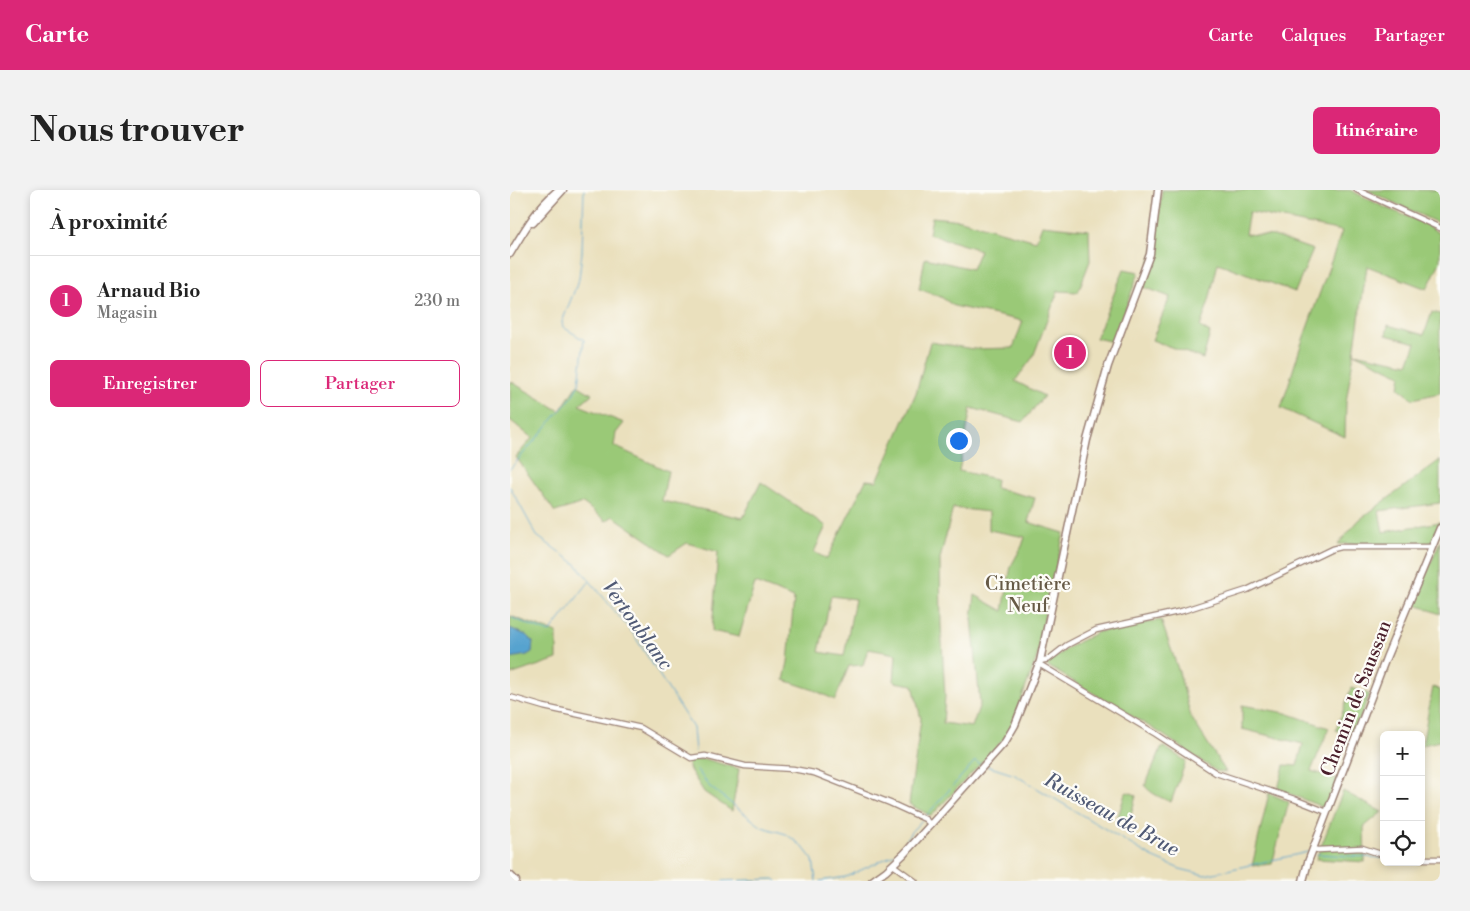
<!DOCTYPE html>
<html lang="fr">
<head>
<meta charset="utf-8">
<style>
	body { margin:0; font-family:"Libre Bodoni",serif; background:#f2f2f2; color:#222 }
	.controls { position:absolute; right:15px; bottom:15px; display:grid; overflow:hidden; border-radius:8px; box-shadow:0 2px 8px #0003 }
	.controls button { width:45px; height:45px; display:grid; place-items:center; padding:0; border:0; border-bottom:1px solid #e0e0e0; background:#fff; color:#222; font:25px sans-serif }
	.you { position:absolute; left:448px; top:250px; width:18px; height:18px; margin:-12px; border:4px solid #fff; border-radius:50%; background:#1a73e8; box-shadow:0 0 0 8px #1a73e833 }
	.badge { display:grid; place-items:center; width:32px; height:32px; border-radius:50%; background:#db2777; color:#fff; font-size:16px; font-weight:700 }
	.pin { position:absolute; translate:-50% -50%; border:2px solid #fff; box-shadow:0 1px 5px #0006 }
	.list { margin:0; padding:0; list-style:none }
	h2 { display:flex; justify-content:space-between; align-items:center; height:65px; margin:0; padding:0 20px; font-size:21px }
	h2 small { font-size:16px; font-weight:400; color:#767676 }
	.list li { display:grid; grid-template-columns:32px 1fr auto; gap:15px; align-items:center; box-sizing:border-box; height:90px; padding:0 20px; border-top:1px solid #e0e0e0 }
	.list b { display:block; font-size:19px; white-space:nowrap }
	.list p { margin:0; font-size:16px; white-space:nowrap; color:#767676 }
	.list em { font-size:16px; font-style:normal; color:#767676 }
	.actions { display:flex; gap:10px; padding:15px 20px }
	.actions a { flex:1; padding:11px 0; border:1px solid #db2777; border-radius:8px; text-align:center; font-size:18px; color:#db2777 }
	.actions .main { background:#db2777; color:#fff }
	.icon { flex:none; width:28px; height:28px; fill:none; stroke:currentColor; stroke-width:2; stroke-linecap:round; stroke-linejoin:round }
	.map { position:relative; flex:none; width:930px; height:691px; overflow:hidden; border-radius:8px }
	header { display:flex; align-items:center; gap:30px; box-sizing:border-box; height:70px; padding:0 25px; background:#db2777; color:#fff }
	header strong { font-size:24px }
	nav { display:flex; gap:28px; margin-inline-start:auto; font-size:18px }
	.intro { display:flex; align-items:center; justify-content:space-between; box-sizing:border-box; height:120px; padding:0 30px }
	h1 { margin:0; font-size:35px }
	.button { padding:12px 22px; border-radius:8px; background:#db2777; color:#fff; font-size:18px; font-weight:700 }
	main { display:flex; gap:30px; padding:0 30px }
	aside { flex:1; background:#fff; border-radius:8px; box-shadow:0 2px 8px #0003 }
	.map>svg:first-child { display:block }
	.green { fill:#9ac977; stroke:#727451; fill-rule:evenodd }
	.water { fill:#57a3cf; stroke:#50617d }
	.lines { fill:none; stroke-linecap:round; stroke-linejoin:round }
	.stream { stroke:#57a3cf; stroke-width:1 }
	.street-casing { stroke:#9a8074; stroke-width:7 }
	.secondary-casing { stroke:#9a8074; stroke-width:9 }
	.street { stroke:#fff; stroke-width:4.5 }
	.secondary { stroke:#fff; stroke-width:6 }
	.labels { text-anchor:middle; stroke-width:4.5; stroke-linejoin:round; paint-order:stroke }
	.park-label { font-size:19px; fill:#665a46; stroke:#fdfcf7 }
	.street-label { font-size:19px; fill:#4a1f2b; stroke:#fdfcf7 }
	.water-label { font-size:20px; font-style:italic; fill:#505a75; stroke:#fdfcf7 }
</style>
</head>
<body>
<header>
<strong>Carte</strong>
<nav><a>Carte</a><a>Calques</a><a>Partager</a></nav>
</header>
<div class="intro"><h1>Nous trouver</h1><a class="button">Itinéraire</a></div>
<main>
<aside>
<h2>À proximité<small></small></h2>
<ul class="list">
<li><span class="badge">1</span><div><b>Arnaud Bio</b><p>Magasin</p></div><em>230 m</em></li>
</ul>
<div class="actions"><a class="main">Enregistrer</a><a>Partager</a></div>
</aside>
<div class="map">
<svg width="930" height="691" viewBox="0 0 930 691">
	<rect width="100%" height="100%" fill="#fdfcf7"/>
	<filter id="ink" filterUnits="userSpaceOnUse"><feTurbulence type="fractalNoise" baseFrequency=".02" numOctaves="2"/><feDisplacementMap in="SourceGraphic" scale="10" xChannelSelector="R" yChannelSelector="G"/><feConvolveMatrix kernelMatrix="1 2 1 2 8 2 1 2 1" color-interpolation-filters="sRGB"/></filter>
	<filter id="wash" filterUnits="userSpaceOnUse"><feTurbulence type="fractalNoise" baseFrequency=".0096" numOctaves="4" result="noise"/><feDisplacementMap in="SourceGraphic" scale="20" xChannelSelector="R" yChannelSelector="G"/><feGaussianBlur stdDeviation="1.12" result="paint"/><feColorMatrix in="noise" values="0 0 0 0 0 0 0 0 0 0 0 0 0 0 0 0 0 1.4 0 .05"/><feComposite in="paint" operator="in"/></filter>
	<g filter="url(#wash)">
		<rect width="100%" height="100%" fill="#eae0bd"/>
		<g class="green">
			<polygon points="652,0 840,0 876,18 914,33 930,44 930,72 917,99 857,76 844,163 898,174 906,153 876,145 878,135 914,145 922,122 930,124 930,203 903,209 889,198 891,185 844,163 836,212 835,247 771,218 791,155 832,41 739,22 735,44 764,46 803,60 785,102 708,73 699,111 690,137 700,143 693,169 642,150 660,107 631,96 645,57"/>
			<polygon points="857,0 930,0 930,34"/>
			<path d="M 422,27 L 451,30 L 526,51 L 532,35 L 579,40 L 580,71 L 568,102 L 548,101 L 523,167 L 505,191 L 534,206 L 513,232 L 461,218 L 449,281 L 486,289 L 485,298 L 525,308 L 518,332 L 554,343 L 534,429 L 528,464 L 500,540 L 493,550 L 421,626 L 399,614 L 411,529 L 403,495 L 384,492 L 386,464 L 358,459 L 353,475 L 339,476 L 325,510 L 304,500 L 274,490 L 278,472 L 284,408 L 245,393 L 229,447 L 202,441 L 208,362 L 177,353 L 159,365 L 103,326 L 96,331 L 73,313 L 45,322 L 6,267 L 22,248 L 0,230 L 0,191 L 50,221 L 67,195 L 82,204 L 69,215 L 114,233 L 106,243 L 104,256 L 158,281 L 152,311 L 233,328 L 251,292 L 316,336 L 304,362 L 317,369 L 356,290 L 367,291 L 406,203 L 420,152 L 463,159 L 503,158 L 513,131 L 444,116 L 431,107 L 409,99 L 415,68 L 462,79 L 470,60 L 419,44 ZM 443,318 L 479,322 L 479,340 L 515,347 L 512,356 L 501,376 L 493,421 L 465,405 L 462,428 L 470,514 L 462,537 L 433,533 L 435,506 L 431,435 L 430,369 ZM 321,406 L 345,409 L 334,466 L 309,462 Z"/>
			<polygon points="614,79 629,82 603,152 586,148"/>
			<polygon points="930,270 930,313 869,321 873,342 930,332 920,355 828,354 849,330"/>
			<polygon points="930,351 930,424 904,414"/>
			<polygon points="0,426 47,443 47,469 0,485"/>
			<polygon points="651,430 669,482 681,527 716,582 706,581 652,544 536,475 559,457 588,442"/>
			<polygon points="923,497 930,500 930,551 912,555"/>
			<polygon points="841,498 859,504 844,546 826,540"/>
			<polygon points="732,515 776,523 819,538 801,581 828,589 817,619 768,599 774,575 787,576 793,554 732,539"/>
			<path d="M 654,557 L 676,571 L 661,612 C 652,608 641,604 635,596 L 651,559 Z"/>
			<polygon points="195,569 229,579 222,621 194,602 180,580 177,570"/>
			<polygon points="833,601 872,622 854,637 855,672 806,669"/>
			<polygon points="617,602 624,604 626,606 618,636 615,638 608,636 606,633 615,604"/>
			<polygon points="759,603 779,612 762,674 742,676"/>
		</g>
		<polygon class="water" points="0,438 16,445 23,452 22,462 17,465 0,468"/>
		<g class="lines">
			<g class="stream">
				<polyline points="0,279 61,208 69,194 74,150 53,137 52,132 69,89 72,62 74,0"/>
				<polyline points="0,297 27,346 66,374 122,442 183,538 185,561"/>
				<polyline points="0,427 37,442 41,441 79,392"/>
				<polyline points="477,576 505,585 642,667 670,679 695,685 798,662"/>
				<polyline points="187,580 200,597 252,637 276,644 292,656 303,670 306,691"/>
				<polyline points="416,626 465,571 470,574"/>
				<polyline points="807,664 874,668"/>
				<polyline points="212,691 264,689 267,691"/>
				<polyline points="310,691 336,687 392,661 400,643 412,630"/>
			</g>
		</g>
	</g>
	<g filter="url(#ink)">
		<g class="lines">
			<defs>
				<g id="street">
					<polyline points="847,0 930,38"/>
					<polyline points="530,471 539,469 557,455 586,440 672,421 737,400 822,359 830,357 922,357"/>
					<polyline points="529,474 646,544 706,583 784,609 817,622"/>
					<polyline points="0,507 34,517 131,538 181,568 195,566 235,576 283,579 304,583 380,613 415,629 420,634"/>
					<polyline points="804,659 808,660 852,658 874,665"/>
					<polyline points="911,669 930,669"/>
					<polyline points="383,675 405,691"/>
				</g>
				<g id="secondary">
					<polyline points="23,33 53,0"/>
					<path d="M 0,64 C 15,39 26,19 48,0"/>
					<polyline points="0,685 6,691"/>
					<polyline points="362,691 376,681 394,664 495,552 505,535 530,471 577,250 598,176 640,64 648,0"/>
					<polyline points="793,691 798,672 876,468 930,338"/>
				</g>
			</defs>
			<use href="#street" class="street-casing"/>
			<use href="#secondary" class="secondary-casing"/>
			<use href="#street" class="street"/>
			<use href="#secondary" class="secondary"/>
		</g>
	</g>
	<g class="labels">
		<g class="park-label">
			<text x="518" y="400">Cimetière<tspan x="518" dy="22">Neuf</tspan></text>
		</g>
		<g class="street-label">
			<text transform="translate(845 508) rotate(-69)" y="7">Chemin de Saussan</text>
		</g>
		<g class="water-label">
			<text transform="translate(128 435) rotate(54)" y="7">Vertoublanc</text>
			<text transform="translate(602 624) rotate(29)" y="7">Ruisseau de Brue</text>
		</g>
	</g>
</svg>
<div class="controls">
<button>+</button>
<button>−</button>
<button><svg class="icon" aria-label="locate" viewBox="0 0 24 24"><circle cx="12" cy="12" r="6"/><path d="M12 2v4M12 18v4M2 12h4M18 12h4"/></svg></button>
</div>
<div class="you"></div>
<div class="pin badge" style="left:560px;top:163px">1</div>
</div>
</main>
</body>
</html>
